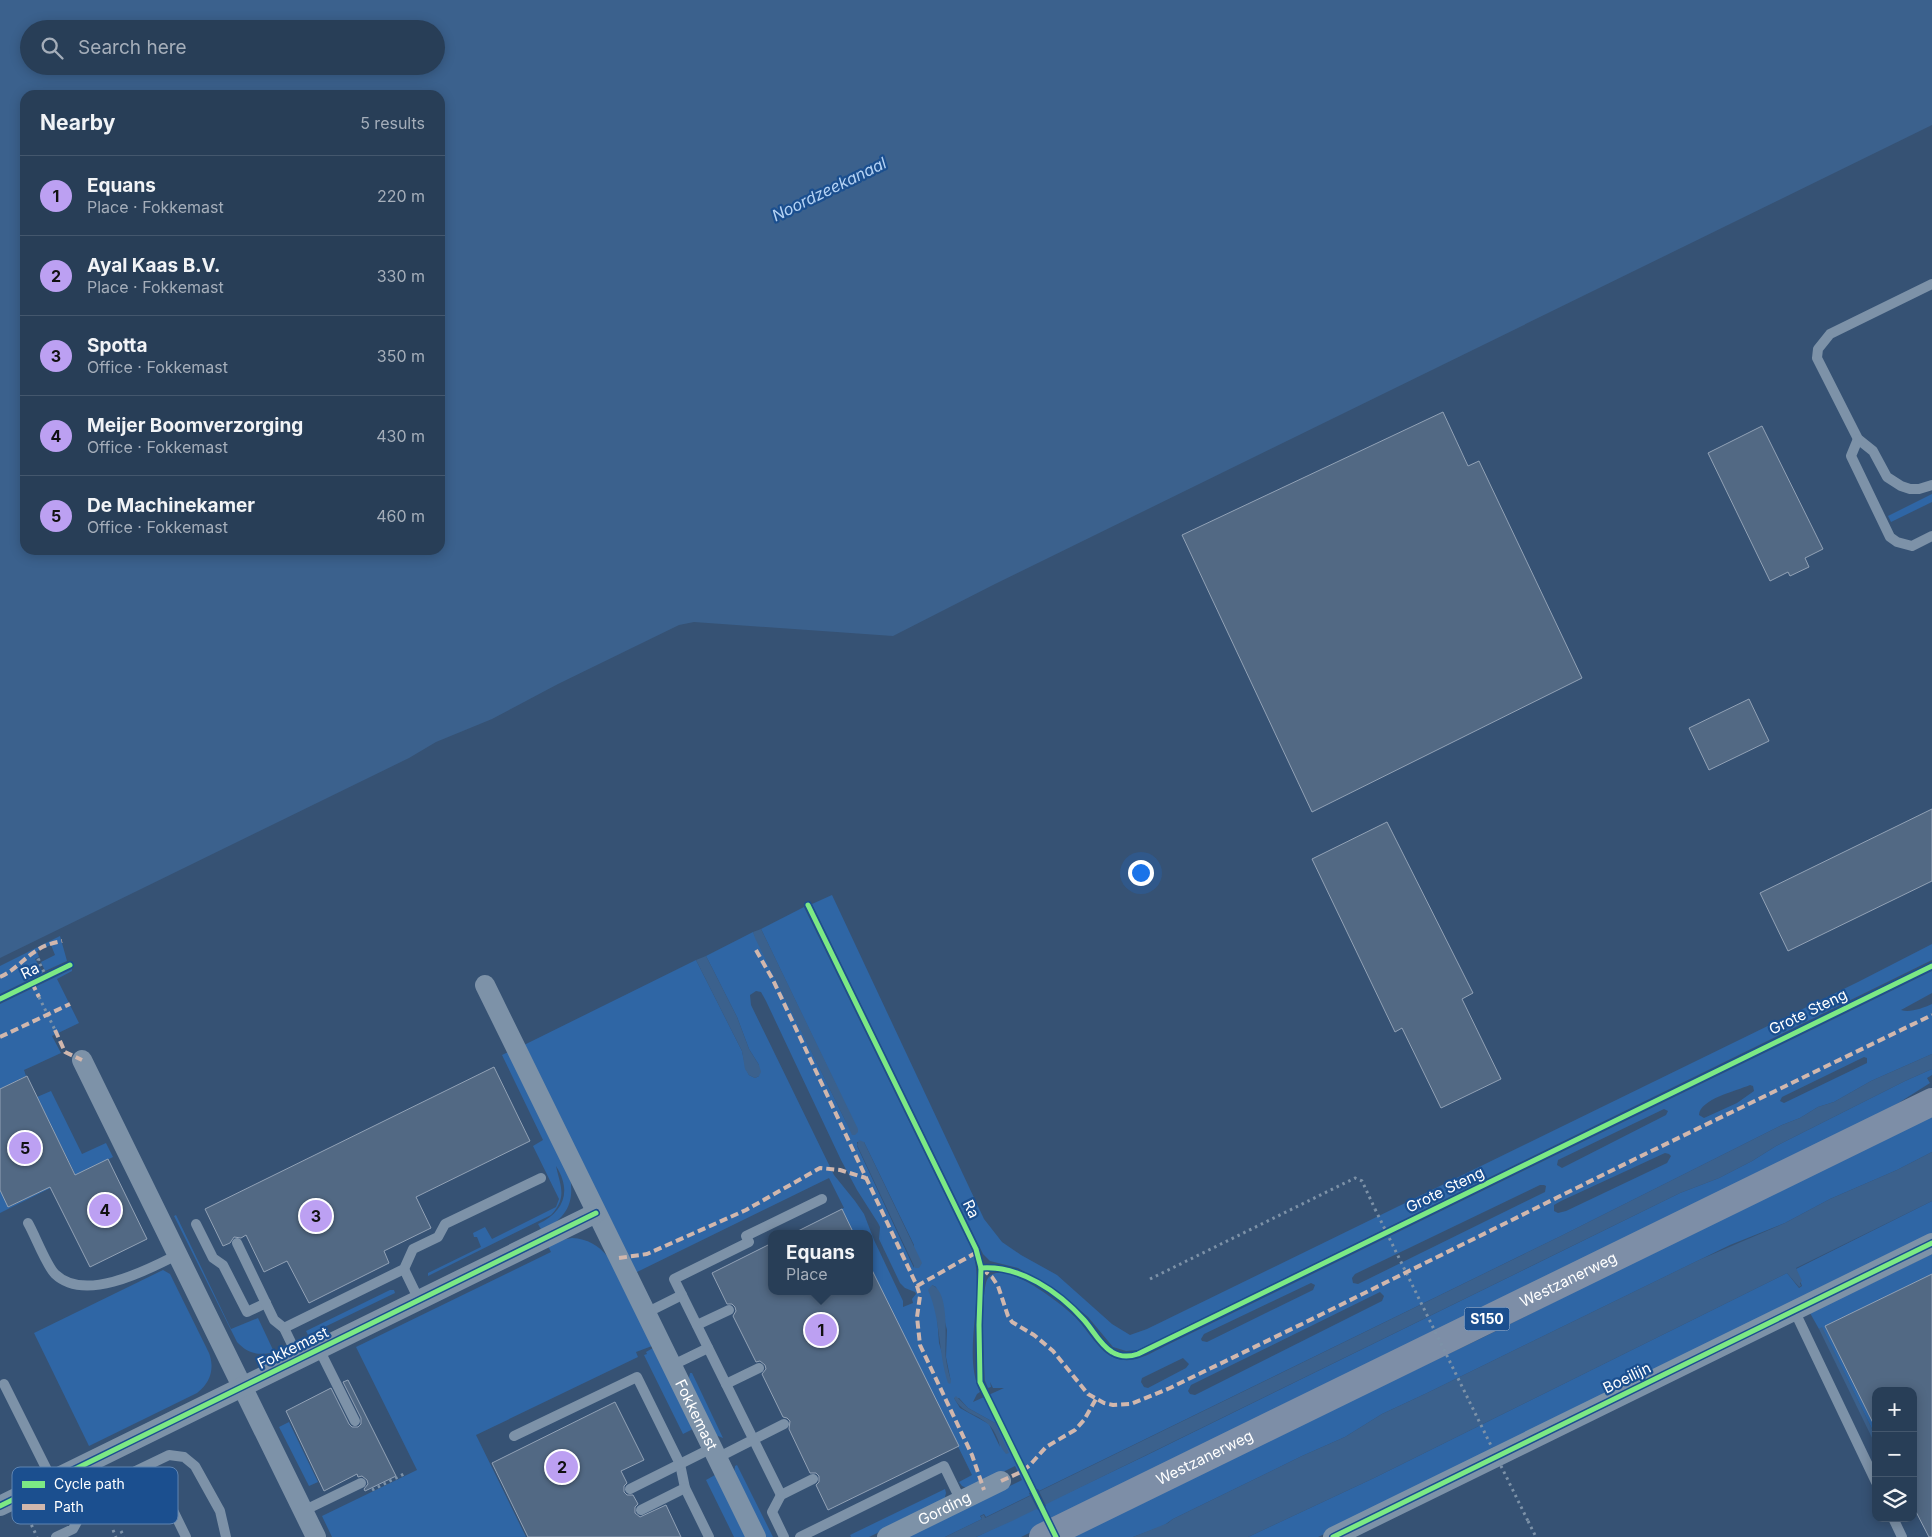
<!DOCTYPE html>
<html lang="en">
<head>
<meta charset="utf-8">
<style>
	body { margin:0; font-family:Inter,sans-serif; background:#30455d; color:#f1f3f6 }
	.controls { position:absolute; right:15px; bottom:15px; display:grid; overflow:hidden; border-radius:10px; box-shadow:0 2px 12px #0003 }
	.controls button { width:45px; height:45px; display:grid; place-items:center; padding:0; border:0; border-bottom:1px solid #44576d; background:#283e57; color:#f1f3f6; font:25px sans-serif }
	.you { position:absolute; left:1140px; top:872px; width:18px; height:18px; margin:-12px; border:4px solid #fff; border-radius:50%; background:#1a73e8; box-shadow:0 0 0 8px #1a73e833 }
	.badge { display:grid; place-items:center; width:32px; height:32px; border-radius:50%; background:#bca0f2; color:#111; font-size:16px; font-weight:700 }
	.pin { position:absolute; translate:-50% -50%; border:2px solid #fff; box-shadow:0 1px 5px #0006 }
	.popup { position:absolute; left:768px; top:1230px; width:105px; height:65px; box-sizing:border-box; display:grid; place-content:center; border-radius:10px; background:#283e57; filter:drop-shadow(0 1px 4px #0005); font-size:16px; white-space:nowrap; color:#a5aeba }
	.popup b { font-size:19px; color:#f1f3f6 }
	.popup::after { content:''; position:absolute; left:50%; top:100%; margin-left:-10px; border:10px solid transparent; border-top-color:#283e57 }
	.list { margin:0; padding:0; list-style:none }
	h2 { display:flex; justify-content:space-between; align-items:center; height:65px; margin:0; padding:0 20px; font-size:21px }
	h2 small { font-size:16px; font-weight:400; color:#a5aeba }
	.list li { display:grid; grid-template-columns:32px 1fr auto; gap:15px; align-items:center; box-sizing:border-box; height:80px; padding:0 20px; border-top:1px solid #44576d }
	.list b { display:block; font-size:19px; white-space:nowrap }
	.list p { margin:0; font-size:16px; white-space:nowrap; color:#a5aeba }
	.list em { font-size:16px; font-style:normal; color:#a5aeba }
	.icon { flex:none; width:28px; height:28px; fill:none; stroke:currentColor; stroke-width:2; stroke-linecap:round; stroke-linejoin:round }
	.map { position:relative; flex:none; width:1932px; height:1537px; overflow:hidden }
	.search { position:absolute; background:#283e57; box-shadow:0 2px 12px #0003; left:20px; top:20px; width:425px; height:55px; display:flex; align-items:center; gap:12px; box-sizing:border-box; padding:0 18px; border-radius:28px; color:#a5aeba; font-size:19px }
	.panel { position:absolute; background:#283e57; box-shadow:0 2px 12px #0003; left:20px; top:90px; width:425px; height:465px; border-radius:15px }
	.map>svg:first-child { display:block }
	.green { fill:#2f66a5; fill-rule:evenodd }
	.water { fill:#3b618d; fill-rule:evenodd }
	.pier { fill:#365274 }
	.building { fill:#526984; stroke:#92a2b6 }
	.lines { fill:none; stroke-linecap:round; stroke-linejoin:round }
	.path { stroke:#7d92a8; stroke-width:3; stroke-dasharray:2.5 4; stroke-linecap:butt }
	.service { stroke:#7d92a8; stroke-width:10 }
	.minor { stroke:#7d92a8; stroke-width:20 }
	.primary { stroke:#7d8ea7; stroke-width:28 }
	.path-bridge { stroke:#7d92a8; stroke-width:3; stroke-dasharray:2.5 4; stroke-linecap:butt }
	.quiet { stroke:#d1b7ad; stroke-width:4; stroke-dasharray:8 4; stroke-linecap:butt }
	.cycleway-casing { stroke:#1b4f8f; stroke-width:8 }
	.cycleway { stroke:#7ce984; stroke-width:5 }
	.labels { text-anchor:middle; stroke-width:4.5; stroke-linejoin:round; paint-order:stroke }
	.shield { fill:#1b4f8f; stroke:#bbcadd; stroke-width:1 }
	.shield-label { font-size:14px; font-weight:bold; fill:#fff }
	.street-label { font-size:15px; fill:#fff; stroke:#1b4f8f }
	.water-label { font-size:16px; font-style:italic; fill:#b5d3f5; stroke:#1b4f8f }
	.key { fill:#1b4f8f; stroke:#5f84b1; stroke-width:1 }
	.key-label { font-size:14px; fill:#fff }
</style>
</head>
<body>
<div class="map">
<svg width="1932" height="1537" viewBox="0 0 1932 1537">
	<rect width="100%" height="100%" fill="#365274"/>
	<g class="green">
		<polygon points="1932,494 1932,502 1891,522 1888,516"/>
		<polygon points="832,895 984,1219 1002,1242 1021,1255 1057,1275 1112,1324 1130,1335 1147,1329 1858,982 1932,944 1932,960 1138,1350 1126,1351 1113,1347 1088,1317 1056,1290 1018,1268 990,1261 983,1254 812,904"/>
		<path d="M 804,907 L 972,1250 C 987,1293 961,1351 980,1392 L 977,1394 L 973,1402 L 1004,1388 L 993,1388 L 990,1382 L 991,1387 L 988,1388 L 985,1381 C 984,1364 980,1289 988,1278 C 1003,1257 1063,1305 1075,1317 C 1087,1329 1100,1353 1115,1358 C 1133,1365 1149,1354 1165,1346 L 1932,971 L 1932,993 L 1901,1010 C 1910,1013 1923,1008 1932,1004 L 1932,1054 L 1871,1081 L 1834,1102 L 1818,1107 L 1800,1118 L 1782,1125 L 1561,1236 L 986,1517 L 984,1514 L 980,1516 L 982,1519 L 945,1537 L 906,1537 L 1022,1480 L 1015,1466 L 969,1489 L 962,1486 L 959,1482 L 972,1475 L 870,1267 L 870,1234 L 853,1234 L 841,1209 L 844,1208 L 829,1178 L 635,1273 L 524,1045 L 696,960 L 742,1051 L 746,1069 L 749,1075 L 755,1078 L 759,1076 L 759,1065 L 749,1049 L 737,1017 L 706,956 L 753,932 L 846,1122 L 835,1083 L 761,929 ZM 756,991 L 761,992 L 766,1001 L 841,1160 L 857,1190 L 878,1223 L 880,1227 L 879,1239 L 900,1283 L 905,1288 L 915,1292 L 916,1294 L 912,1299 L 913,1303 L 903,1307 L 903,1301 L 874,1240 L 864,1214 L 855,1201 L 834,1175 L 751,1005 L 750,995 ZM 1864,1057 L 1867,1058 L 1867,1063 L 1784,1103 L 1780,1101 L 1782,1097 ZM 1750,1085 L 1753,1086 L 1754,1091 L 1737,1103 L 1704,1118 L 1699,1115 C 1700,1099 1736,1091 1750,1085 ZM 1664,1109 L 1668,1111 L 1666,1115 L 1562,1168 L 1557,1165 L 1558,1160 ZM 857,1142 L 864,1142 L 914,1245 L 914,1268 L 857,1146 ZM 1665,1153 L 1669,1154 L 1671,1156 L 1667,1163 L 1566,1211 L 1558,1213 L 1554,1211 L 1554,1205 L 1561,1201 ZM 1540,1185 L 1544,1185 L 1546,1186 L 1545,1192 L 1358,1284 L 1353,1283 L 1352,1278 L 1355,1274 ZM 1311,1283 L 1315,1285 L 1313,1290 L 1207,1342 L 1202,1341 L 1201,1339 L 1204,1334 ZM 932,1285 L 936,1287 L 947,1330 L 946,1357 L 951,1382 L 939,1343 L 937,1315 ZM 1380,1292 L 1384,1296 L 1382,1301 L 1195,1395 L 1190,1394 L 1188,1391 L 1191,1385 ZM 1183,1358 L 1189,1364 L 1186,1368 L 1148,1388 L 1144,1387 L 1141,1382 L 1142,1378 ZM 954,1398 L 959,1398 L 968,1408 L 995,1423 L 1000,1447 L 989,1424 L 960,1408 Z"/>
		<polygon points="60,936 67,961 45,971 41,962 55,955 51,945 37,951 39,957 35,959 43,973 0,994 0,966"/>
		<polygon points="72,969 72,971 57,979 79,1023 52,1036 61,1053 24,1070 26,1076 0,1089 0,1004"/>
		<path d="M 508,1052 L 570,1177 C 575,1205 565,1218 542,1231 L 538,1224 C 564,1212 572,1191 556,1166 C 560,1185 568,1197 551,1215 L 428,1276 L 428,1273 L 481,1247 L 477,1237 L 474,1237 L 473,1233 L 485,1227 L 492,1239 L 556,1207 L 559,1199 L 533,1146 L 543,1140 L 502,1055 Z"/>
		<polygon points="1932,1069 1932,1075 1927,1078 1930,1083 1870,1121 1021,1537 976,1537 1145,1456 1680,1193 1719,1178 1752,1161 1776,1146 1905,1081"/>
		<polygon points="51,1091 82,1154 106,1143 113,1157 0,1213 0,1190 9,1207 75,1174 37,1097"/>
		<polygon points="1932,1112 1932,1152 1897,1170 1830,1199 1785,1223 1730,1245 1607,1305 1425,1394 1382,1414 1345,1437 1302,1456 1173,1519 1163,1526 1133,1537 1064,1537 1484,1337"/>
		<polygon points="1932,1201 1932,1234 1355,1520 1318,1537 1248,1537 1374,1478 1787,1273 1799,1288 1802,1286 1796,1269"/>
		<path d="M 176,1215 L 231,1329 L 258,1318 L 274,1352 C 260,1356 248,1354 237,1342 L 174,1216 Z"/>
		<path d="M 572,1238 C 588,1239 598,1245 608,1257 L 652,1346 L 636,1352 L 638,1357 L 476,1435 L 526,1537 L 332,1537 L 322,1516 L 417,1470 L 356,1347 L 551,1252 L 548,1246 L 561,1240 Z"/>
		<polygon points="1932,1254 1932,1274 1825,1326 1876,1429 1876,1437 1822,1328 1819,1329 1810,1313"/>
		<path d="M 163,1270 L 170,1274 L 209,1353 C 215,1369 210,1383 197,1393 L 89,1446 L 34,1333 Z"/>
		<polygon points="390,1290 394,1290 395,1293 308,1335 306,1331"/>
		<polygon points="653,1348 693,1429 683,1434 644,1355 647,1354 646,1352"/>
		<polygon points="690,1373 692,1373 723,1438 713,1434 688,1383"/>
		<polygon points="289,1422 318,1482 309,1486 279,1427"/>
		<polygon points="737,1465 773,1537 764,1537 734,1474 735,1466"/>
		<polygon points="715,1475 746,1537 734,1537 706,1480"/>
		<polygon points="945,1489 946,1493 944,1501 869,1537 851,1537 850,1535"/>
	</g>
	<g class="water">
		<path d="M 0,0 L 1932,0 L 1932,125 L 995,584 L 893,636 L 694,622 L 679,625 L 558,684 L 492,719 L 436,742 L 409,758 L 0,958 ZM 29,29 L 436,29 L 436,66 L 29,66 ZM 25,95 L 440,95 L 440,550 L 25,550 Z"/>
		<polygon points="761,929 858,1129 858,1132 855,1135 852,1135 846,1122 755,938 753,932"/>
		<polygon points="706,956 737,1017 749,1049 759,1065 761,1072 759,1076 755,1078 749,1075 745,1069 742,1051 696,960"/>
		<polygon points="1932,1054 1932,1069 1905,1081 1776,1146 1752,1161 1719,1178 1680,1193 1012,1521 976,1537 945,1537 982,1519 981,1516 984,1515 985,1518 1561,1236 1782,1125 1800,1118 1818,1107 1834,1102 1871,1081"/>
		<polygon points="859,1140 864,1142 922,1263 919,1268 915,1268 857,1145"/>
		<polygon points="1932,1152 1932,1201 1796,1268 1802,1281 1800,1283 1801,1286 1799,1287 1787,1273 1374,1478 1248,1537 1133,1537 1168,1523 1173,1519 1302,1456 1345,1437 1382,1414 1425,1394 1699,1260 1785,1223 1830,1199 1897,1170"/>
		<path d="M 932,1285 C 951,1293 944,1342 946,1359 C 947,1367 949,1374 951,1382 L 950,1384 L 948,1383 C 938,1352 941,1319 928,1290 Z"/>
		<polygon points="1822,1327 1876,1437 1876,1446 1819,1329"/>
		<path d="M 956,1396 L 968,1408 L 995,1423 L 1009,1453 L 1006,1454 C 998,1445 997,1431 988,1424 C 976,1413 963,1414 954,1398 Z"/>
	</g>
	<polygon class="pier" points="1038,1489 1046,1506 1038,1510 1029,1493"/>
	<g class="building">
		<polygon points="1443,412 1468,466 1479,461 1582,678 1312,812 1182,535"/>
		<polygon points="1762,426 1823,549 1805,558 1809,567 1790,576 1788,572 1770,581 1708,453"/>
		<polygon points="1749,699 1769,741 1709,770 1689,728"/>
		<polygon points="1932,809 1932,881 1788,951 1760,893"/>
		<polygon points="1387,822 1473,993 1462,999 1501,1079 1441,1108 1402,1028 1395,1032 1312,859"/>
		<polygon points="494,1067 530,1141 416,1197 431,1228 384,1251 389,1263 309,1303 287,1261 264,1272 246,1235 241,1238 234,1237 230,1243 223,1246 205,1209"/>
		<polygon points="27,1076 75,1175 108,1159 147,1239 90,1267 50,1187 8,1207 0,1190 0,1089"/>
		<polygon points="842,1209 854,1234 792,1234"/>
		<polygon points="772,1243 772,1291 870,1291 870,1266 959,1446 828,1510 816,1485 819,1482 819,1476 816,1473 810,1473 789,1429 790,1421 787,1418 783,1417 762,1374 766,1369 765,1365 760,1361 756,1362 733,1316 736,1311 735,1307 732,1304 727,1304 712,1273"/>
		<polygon points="1932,1274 1932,1537 1929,1537 1913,1506 1913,1391 1876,1391 1876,1429 1825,1326"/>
		<polygon points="348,1380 396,1476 365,1491 364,1489 368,1484 367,1480 362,1476 358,1477 357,1474 324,1491 286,1411 331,1388 349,1424 352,1427 358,1427 361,1424 361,1418 343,1382"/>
		<polygon points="615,1402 644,1460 621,1471 627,1483 624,1486 624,1492 627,1495 633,1495 638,1504 635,1507 635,1513 640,1517 666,1505 681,1537 528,1537 492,1463"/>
	</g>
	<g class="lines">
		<g class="path">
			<polyline points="40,959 38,960 46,976"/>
			<polyline points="39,997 55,1030"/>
			<polyline points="1150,1279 1355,1178 1362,1181 1375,1209"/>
			<polyline points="372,1490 406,1473"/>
			<polyline points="26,1513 37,1537"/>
			<polyline points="1528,1521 1536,1537"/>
			<polyline points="113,1530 116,1537"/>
			<polyline points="121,1531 124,1537"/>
		</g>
		<g class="service">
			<polyline points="1932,284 1830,334 1818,349 1817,358 1858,439 1873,451 1887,477 1901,486 1910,489 1919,489 1932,485"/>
			<polyline points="1858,439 1851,456 1890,537 1897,542 1912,546 1932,536"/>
			<path d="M 28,1223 C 35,1235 46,1265 55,1274 C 85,1303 147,1270 177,1255"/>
			<polyline points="196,1224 213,1258 223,1265 247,1312 266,1303"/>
			<polyline points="237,1243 274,1320 284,1328 299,1359"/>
			<polyline points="404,1269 419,1300"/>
			<polyline points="1794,1310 1876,1482"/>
			<polyline points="646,1313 682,1295"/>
			<polyline points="697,1325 729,1310"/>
			<polyline points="284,1328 404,1269 413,1249 438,1237 445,1224 541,1178"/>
			<polyline points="319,1349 355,1421"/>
			<polyline points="671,1366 708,1348"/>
			<polyline points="4,1384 52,1480"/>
			<polyline points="726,1384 759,1368"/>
			<polyline points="514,1436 637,1377 680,1464 685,1488 709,1537"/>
			<polyline points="717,1458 784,1424"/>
			<polyline points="630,1489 712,1448"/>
			<polyline points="781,1495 674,1279 749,1242 746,1236 822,1199"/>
			<polyline points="641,1510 685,1488"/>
			<polyline points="303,1511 361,1483"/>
			<polyline points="1893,1518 1902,1537"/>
			<polyline points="115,1519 165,1494 186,1537"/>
			<polyline points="56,1537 73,1529 94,1491 169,1455 184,1457 195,1466 220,1511 226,1537"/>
			<polyline points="784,1537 772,1512 781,1495 813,1479"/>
			<polyline points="800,1537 944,1466 961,1501"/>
		</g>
		<g class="minor">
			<path id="s1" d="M 485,985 L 756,1537"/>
			<polyline points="82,1060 316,1537"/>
			<polyline points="0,1506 596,1213"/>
			<path id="s2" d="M 887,1537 L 1001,1481"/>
			<polyline points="1333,1537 1932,1243"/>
		</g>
		<path class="primary" id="s3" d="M 1043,1537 L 1932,1102"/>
		<polyline class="path-bridge" points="1375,1209 1528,1521"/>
		<g class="quiet">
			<polyline points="756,950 773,980 917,1286 920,1296 917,1317 920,1345 972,1455 984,1490"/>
			<path d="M 0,977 C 14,971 23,959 36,951 C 44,945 53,943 62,941"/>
			<polyline points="32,983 39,997"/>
			<polyline points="55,1030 65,1052 82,1060"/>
			<polyline points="0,1037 70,1004"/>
			<polyline points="619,1258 647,1254 746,1210 820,1168 840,1170 866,1178"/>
			<polyline points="982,1269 992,1277 998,1286 1008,1316 1012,1322 1034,1335 1053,1351 1088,1394 1104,1403 1113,1405 1131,1404 1170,1388 1304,1323 1635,1159 1932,1015"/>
			<polyline points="917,1286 977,1252"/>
			<polyline points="1001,1481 1021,1472 1030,1465 1046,1447 1075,1430 1084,1420 1096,1399"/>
		</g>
		<defs>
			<g id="cycleway">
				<polyline points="808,905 976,1249 981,1268 979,1325 980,1382 1056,1537"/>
				<polyline points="0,999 70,965"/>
				<path d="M 981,1268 C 1020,1265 1059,1292 1084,1320 C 1093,1330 1100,1345 1112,1352 C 1120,1357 1129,1357 1138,1354 L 1932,966"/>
				<polyline points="0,1506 596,1213"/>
				<polyline points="1333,1537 1932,1243"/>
			</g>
		</defs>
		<use href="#cycleway" class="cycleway-casing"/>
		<use href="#cycleway" class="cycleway"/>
	</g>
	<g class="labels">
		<rect class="shield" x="1464.5" y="1307.5" width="45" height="23" rx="4"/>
		<g class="shield-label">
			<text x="1487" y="1324">S150</text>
		</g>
		<g class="street-label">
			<text transform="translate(30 971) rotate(-26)" y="5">Ra</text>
			<text transform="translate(1808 1012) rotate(-26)" y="5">Grote Steng</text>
			<text transform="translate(1445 1190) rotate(-26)" y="5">Grote Steng</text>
			<text transform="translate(971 1209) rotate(64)" y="5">Ra</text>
			<text dy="5" stroke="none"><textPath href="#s3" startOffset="585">Westzanerweg</textPath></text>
			<text transform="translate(293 1348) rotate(-26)" y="5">Fokkemast</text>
			<text transform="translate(1627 1378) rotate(-26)" y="5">Boeilijn</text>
			<text dy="5" stroke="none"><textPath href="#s1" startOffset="479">Fokkemast</textPath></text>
			<text dy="5" stroke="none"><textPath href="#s3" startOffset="180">Westzanerweg</textPath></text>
			<text dy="5" stroke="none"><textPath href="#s2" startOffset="64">Gording</textPath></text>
		</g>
		<g class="water-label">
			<text transform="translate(829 189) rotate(-26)" y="6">Noordzeekanaal</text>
		</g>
	</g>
	<rect x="12" y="1467" width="166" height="57" rx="8" class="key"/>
	<rect x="22" y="1481" width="23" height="7" fill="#7ce984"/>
	<rect x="22" y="1504" width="23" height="6" fill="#d1b7ad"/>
	<g class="key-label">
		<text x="54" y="1489">Cycle path</text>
		<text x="54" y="1512">Path</text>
	</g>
</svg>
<div class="controls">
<button>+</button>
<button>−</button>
<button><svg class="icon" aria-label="layers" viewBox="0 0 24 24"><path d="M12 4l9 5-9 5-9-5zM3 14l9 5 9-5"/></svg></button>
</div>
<div class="you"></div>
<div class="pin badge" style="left:821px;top:1330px">1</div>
<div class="popup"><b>Equans</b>Place</div>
<div class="pin badge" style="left:562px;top:1467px">2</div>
<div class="pin badge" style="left:316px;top:1216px">3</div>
<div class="pin badge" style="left:105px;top:1210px">4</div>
<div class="pin badge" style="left:25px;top:1148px">5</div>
<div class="search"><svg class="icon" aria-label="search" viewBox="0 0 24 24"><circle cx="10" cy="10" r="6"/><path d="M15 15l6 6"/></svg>Search here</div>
<section class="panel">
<h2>Nearby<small>5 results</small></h2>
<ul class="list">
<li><span class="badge">1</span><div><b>Equans</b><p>Place · Fokkemast</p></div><em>220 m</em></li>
<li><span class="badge">2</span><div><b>Ayal Kaas B.V.</b><p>Place · Fokkemast</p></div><em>330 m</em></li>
<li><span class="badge">3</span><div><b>Spotta</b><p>Office · Fokkemast</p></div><em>350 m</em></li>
<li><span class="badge">4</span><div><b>Meijer Boomverzorging</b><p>Office · Fokkemast</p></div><em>430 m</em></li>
<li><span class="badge">5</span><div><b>De Machinekamer</b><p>Office · Fokkemast</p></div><em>460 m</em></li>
</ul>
</section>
</div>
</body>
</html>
